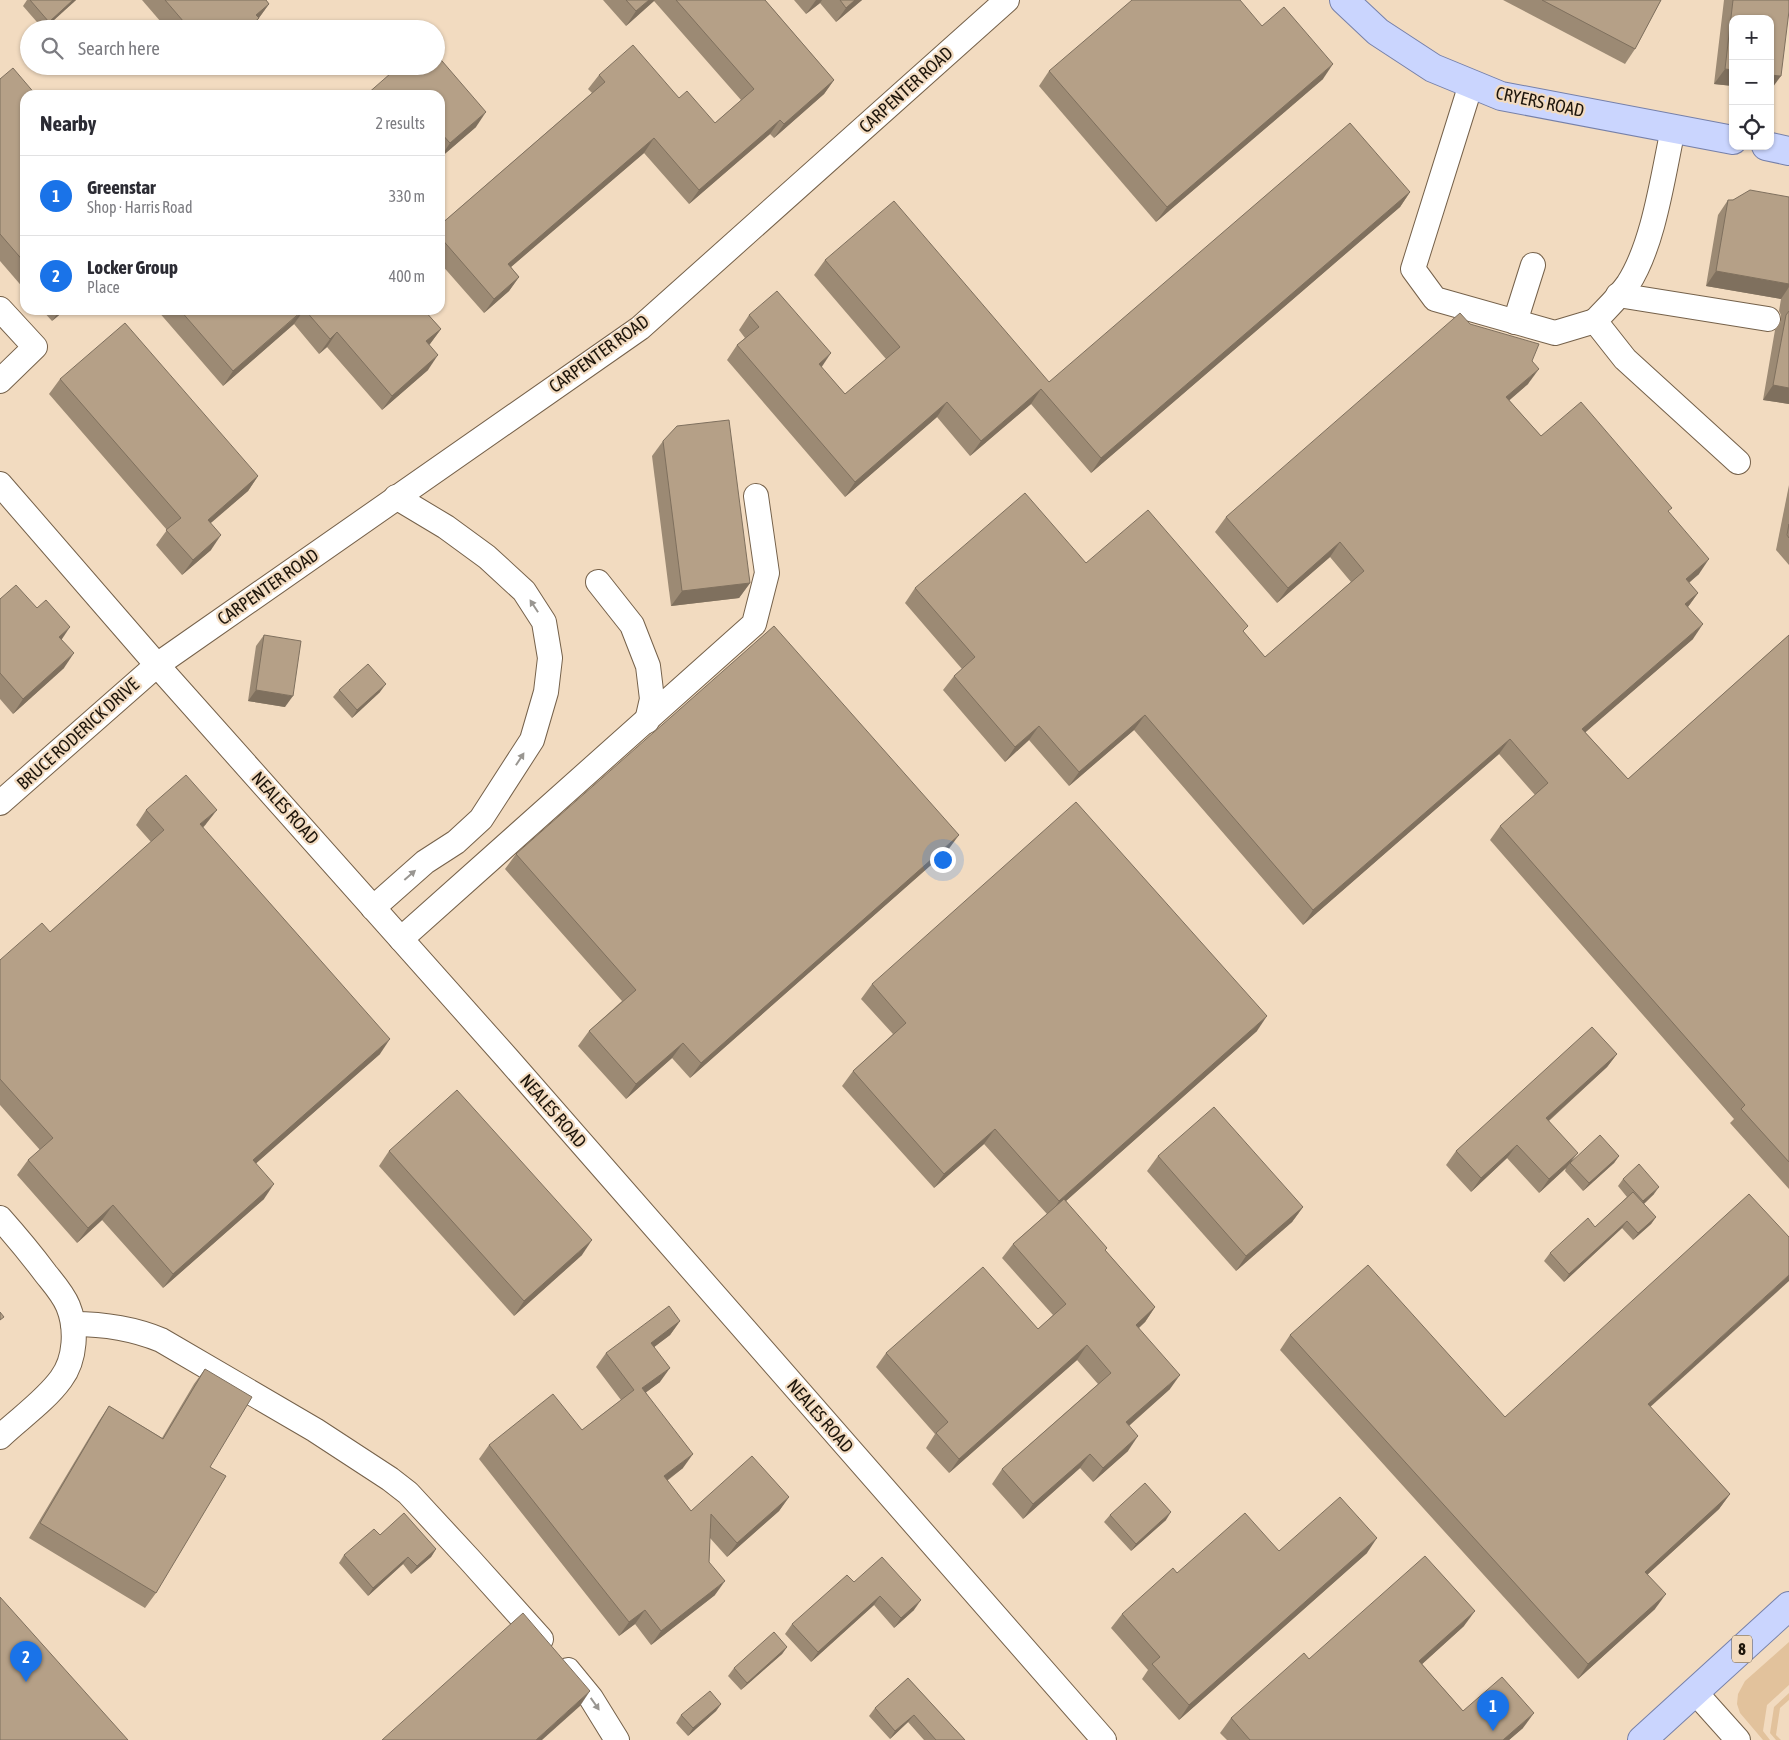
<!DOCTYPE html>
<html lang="en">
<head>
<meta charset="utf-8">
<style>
	body { margin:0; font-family:"Asap Condensed",sans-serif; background:#f7f7f7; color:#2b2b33 }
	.controls { position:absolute; right:15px; top:15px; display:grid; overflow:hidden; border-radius:10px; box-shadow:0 1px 4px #0004 }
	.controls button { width:45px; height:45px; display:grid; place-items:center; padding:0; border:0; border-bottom:1px solid #e1e1e2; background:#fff; color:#2b2b33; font:25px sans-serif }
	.you { position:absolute; left:942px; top:859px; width:18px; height:18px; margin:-12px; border:4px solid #fff; border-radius:50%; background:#1a73e8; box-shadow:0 0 0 8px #1a73e833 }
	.badge { display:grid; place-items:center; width:32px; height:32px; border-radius:50%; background:#1a73e8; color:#fff; font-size:16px; font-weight:700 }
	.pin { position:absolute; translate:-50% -41px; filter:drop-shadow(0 1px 2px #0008) }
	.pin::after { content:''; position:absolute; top:26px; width:18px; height:15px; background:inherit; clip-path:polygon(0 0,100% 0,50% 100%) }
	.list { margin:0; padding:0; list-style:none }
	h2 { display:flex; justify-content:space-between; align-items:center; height:65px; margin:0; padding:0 20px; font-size:21px }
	h2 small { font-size:16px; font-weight:400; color:#7c7c81 }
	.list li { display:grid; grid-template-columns:32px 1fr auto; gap:15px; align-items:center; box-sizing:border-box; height:80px; padding:0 20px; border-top:1px solid #e1e1e2 }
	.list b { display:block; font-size:19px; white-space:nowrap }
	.list p { margin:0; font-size:16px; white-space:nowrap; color:#7c7c81 }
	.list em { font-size:16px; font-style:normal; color:#7c7c81 }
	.icon { flex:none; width:28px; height:28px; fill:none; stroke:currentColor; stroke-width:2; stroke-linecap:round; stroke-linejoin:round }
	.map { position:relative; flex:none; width:1789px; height:1740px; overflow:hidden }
	.search { position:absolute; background:#fff; box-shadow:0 1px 4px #0004; left:20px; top:20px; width:425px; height:55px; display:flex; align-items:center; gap:12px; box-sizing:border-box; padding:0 18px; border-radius:28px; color:#7c7c81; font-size:19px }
	.panel { position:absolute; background:#fff; box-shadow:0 1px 4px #0004; left:20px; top:90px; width:425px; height:225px; border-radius:15px }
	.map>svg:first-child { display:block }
	.green { fill:#e2c29c }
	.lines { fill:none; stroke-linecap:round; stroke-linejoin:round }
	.minor-casing { stroke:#75614a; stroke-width:26 }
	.major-casing { stroke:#7680a9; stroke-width:30 }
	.minor { stroke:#fff; stroke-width:24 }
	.major { stroke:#cad5fe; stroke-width:28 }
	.wall { fill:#9c8a74 }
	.shaded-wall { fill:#7f705e }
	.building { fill:#b5a087; stroke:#7f705e }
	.oneway { fill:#999691 }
	.labels { text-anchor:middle; stroke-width:4.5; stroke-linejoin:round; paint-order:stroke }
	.shield { fill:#f2dbc0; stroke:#5d5041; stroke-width:1 }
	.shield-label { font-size:16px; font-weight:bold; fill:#1d150b }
	.street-label { font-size:18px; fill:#1d150b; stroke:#f2dbc0 }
</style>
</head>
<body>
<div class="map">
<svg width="1789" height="1740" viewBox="0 0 1789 1740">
	<rect width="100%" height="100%" fill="#f2dbc0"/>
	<g class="green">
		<polygon points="1789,1642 1789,1685 1767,1705 1763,1731 1770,1740 1763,1740 1740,1713 1737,1704 1738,1694 1745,1681"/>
		<polygon points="1789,1693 1789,1700 1780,1708 1776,1735 1781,1740 1776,1740 1770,1733 1774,1707"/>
	</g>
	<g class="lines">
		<defs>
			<g id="minor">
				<polyline points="1471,84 1413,269 1435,299 1555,333 1595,321"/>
				<polyline points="1618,295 1768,319"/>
				<polyline points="0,309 35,347 0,381"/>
				<path d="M 1595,321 C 1606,309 1619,297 1628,284 C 1654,244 1663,175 1673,129"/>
				<polyline points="1595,321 1625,359 1738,462"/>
				<polyline points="1515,322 1533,265"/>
				<polyline points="0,484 157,665 507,1058 1104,1740"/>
				<polyline points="598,582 632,625 648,666 652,699 647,721"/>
				<polyline points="0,803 157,665 640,328 1007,0"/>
				<polyline points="373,908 425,862 456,842 481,819 532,740 546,692 550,658 544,622 524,591 487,557 446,527 396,497"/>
				<polyline points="401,939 754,624 767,573 756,496"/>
				<path d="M 0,1218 C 16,1236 31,1254 46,1274 C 54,1284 63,1294 68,1306 C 77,1328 76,1359 61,1379 C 45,1401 20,1418 0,1437"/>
				<path d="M 73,1324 C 105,1324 132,1328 161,1340 L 315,1430 L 390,1479 L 408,1493 L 470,1560 L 541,1639"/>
				<polyline points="568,1670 591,1698 617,1740"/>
				<polyline points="1695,1692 1738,1740"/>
			</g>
			<g id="major">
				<polyline points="1344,0 1378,32 1433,68 1501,96 1733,140"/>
				<polyline points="1766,146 1789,151"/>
				<polyline points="1642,1740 1789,1606"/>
			</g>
		</defs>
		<use href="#minor" class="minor-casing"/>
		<use href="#major" class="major-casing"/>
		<use href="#minor" class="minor"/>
		<use href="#major" class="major"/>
	</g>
	<g class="wall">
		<polygon points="27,0 76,0 44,29 43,29 23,6"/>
		<polygon points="142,0 266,0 269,4 251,29 167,29"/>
		<polygon points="603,0 765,0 834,80 824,94 774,138 770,134 689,204 644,153 511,267 519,277 509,291 484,313 440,263 440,225 592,93 588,89 599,75 679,98 715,123 741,100 654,1 626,26"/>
		<polygon points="794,0 862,0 836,22 820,3 806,14"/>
		<polygon points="1503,0 1661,0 1635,49 1625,64"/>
		<polygon points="1724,0 1789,0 1770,91 1733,19 1733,86 1714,84"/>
		<polygon points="1262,26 1323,79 1156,222 1039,86 1049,71"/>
		<polygon points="199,66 210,66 204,72"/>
		<polygon points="0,79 25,95 25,290 0,261"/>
		<polygon points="440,95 476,127 440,158"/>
		<polygon points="1410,192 1400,207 1091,473 1031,404 970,456 937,417 845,497 727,360 737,345 745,338 739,330 749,315 821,367 845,394 886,359 814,275 825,260 1049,382"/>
		<polygon points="1789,197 1789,404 1763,400 1775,330 1781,321 1781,315 1779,311 1781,299 1706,286 1718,215 1728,200"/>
		<polygon points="42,310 65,310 52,321"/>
		<polygon points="157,310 424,310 441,329 429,345 428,370 382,410 327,347 319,354 294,324 223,386"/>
		<polygon points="1470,324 1532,361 1528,384 1509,400 1541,436 1669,512 1699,574 1689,583 1698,593 1688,607 1693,639 1585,732 1628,779 1789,635 1789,1189 1730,1123 1734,1119 1490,840 1500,826 1535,795 1499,754 1303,925 1134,730 1069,786 1029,740 1005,762 943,690 954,676 962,669 905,603 915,588 1086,563 1244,633 1265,657 1351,582 1330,557 1277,603 1215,532 1226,517"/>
		<polygon points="60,379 258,476 248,491 210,523 211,550 182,575 156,545 167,530 49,394"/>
		<polygon points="663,441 750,583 739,598 671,606 652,456"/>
		<polygon points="1789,485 1789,565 1776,550"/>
		<polygon points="0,599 62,640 64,668 13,714 0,699"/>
		<polygon points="264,635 285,707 248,701 256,646"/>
		<polygon points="339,690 380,692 352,718 333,697"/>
		<polygon points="146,810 206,824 203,828 380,1054 256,1163 264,1199 163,1288 102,1220 77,1243 17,1175 28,1160 40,1150 0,1105 0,960 50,932 151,842 136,825"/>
		<polygon points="948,850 690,1078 672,1058 626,1099 578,1046 589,1031 622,1001 505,869 516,854"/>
		<polygon points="872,984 1257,1031 1066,1201 1105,1250 1155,1307 1145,1322 1139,1328 1170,1389 1129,1426 1128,1451 1093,1482 1080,1468 1023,1519 992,1484 1002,1469 1098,1384 1077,1360 949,1473 926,1448 935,1434 876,1367 886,1353 1038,1329 1053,1315 1002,1258 1013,1244 1047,1214 984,1144 934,1188 842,1086 853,1071 893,1034 861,999"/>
		<polygon points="1617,1054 1607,1067 1549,1121 1572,1161 1619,1156 1614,1163 1583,1191 1565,1171 1566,1168 1539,1193 1507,1158 1471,1192 1446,1165 1456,1151"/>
		<polygon points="389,1151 582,1255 514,1316 379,1166"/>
		<polygon points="1158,1156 1303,1207 1292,1222 1236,1271 1147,1171"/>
		<polygon points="1623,1179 1654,1194 1644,1204 1656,1217 1651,1224 1633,1240 1622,1228 1564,1282 1544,1261 1550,1253 1595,1227 1627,1197 1618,1186"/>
		<polygon points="680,1321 670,1335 654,1347 660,1382 646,1392 683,1468 667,1481 691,1511 789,1497 779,1511 727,1557 710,1538 709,1562 715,1595 651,1645 635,1624 619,1636 479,1459 489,1445 582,1430 621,1400 596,1367 606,1353"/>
		<polygon points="1290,1335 1505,1417 1650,1407 1730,1494 1719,1509 1648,1574 1655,1609 1578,1679 1280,1350"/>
		<polygon points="205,1369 210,1467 156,1593 145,1608 29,1538 99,1421 109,1406 162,1438 194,1384"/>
		<polygon points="1110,1515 1166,1520 1131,1551 1104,1522"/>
		<polygon points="380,1535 436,1549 431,1557 411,1574 403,1564 368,1596 339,1563 344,1555"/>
		<polygon points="1279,1551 1367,1553 1179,1720 1142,1679 1148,1670 1111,1628 1122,1614 1177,1573"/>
		<polygon points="854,1582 914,1610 894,1628 874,1605 811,1662 785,1634 792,1624"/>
		<polygon points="1464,1626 1422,1664 1463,1711 1523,1728 1509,1740 1227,1740 1220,1733 1231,1718 1309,1659"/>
		<polygon points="787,1647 782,1654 741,1690 728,1676 734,1668"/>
		<polygon points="908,1678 965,1740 924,1740 908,1722 890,1739 869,1716 875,1708"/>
		<polygon points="721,1704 716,1711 688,1736 676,1723 681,1715"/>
	</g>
	<g class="shaded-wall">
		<polygon points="73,0 76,0 44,29 49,22"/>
		<polygon points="649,0 655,0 626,26 636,11"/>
		<polygon points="816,0 822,0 820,3 806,14"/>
		<polygon points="855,0 862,0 836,22 846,8"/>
		<polygon points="269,4 251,29 246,29 256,15"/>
		<polygon points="1333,64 1323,79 1156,222 1167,207"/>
		<polygon points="1725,69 1733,70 1733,86 1714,84"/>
		<polygon points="1770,75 1781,76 1770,91"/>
		<polygon points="834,80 824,94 774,138 784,124"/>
		<polygon points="486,112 476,127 440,158 450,143"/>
		<polygon points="780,120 770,134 689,204 699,190"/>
		<polygon points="654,138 644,153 498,278 508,264"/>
		<polygon points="1410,192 1400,207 1091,473 1101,458"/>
		<polygon points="1716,271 1789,284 1789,287 1781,299 1706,286"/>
		<polygon points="519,277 509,291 484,313 494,299"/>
		<polygon points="60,310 65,310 52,321"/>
		<polygon points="304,310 294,324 223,386 233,371"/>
		<polygon points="441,329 430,344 416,356 426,341"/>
		<polygon points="337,332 327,347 319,354 330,339"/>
		<polygon points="831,353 821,368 819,364"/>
		<polygon points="438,355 428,370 382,410 392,396"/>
		<polygon points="1539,369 1528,384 1496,412 1506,397"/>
		<polygon points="1773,385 1789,388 1789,404 1763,400"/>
		<polygon points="1041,389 1031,404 970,456 981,441"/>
		<polygon points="947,402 937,417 845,497 855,482"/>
		<polygon points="258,476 248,491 197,535 208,520"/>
		<polygon points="221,535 211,550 182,575 193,560"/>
		<polygon points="1340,542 1330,557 1277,603 1288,588"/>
		<polygon points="1709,559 1699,574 1675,594 1686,579"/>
		<polygon points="750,583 739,598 671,606 682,591"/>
		<polygon points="1698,593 1687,608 1685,604"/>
		<polygon points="1703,624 1693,639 1572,744 1582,729"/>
		<polygon points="70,627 60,642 59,637"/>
		<polygon points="74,653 64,668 13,714 23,699"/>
		<polygon points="386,684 380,692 352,718 357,710"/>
		<polygon points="256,690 293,696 285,707 248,701"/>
		<polygon points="1145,715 1134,730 1069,786 1079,772"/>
		<polygon points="1039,726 1029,740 1005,762 1015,747"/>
		<polygon points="1510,739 1499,754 1303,925 1313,910"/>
		<polygon points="217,810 206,824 189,839 200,824"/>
		<polygon points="959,835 948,850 690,1078 701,1063"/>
		<polygon points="1267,1016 1257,1031 1049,1216 1059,1201"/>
		<polygon points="390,1039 380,1054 243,1175 253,1160"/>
		<polygon points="683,1043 672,1058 626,1099 636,1084"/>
		<polygon points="1617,1054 1607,1067 1536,1132 1546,1118"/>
		<polygon points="995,1129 984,1144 934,1188 944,1174"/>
		<polygon points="1517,1145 1507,1158 1471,1192 1481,1178"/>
		<polygon points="1578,1153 1566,1168 1539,1193 1549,1179"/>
		<polygon points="1619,1156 1614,1163 1583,1191 1589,1183"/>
		<polygon points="274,1184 264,1199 163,1288 173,1274"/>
		<polygon points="1659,1187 1654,1194 1638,1209 1643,1201"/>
		<polygon points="113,1205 102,1220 77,1243 88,1228"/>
		<polygon points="1303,1207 1292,1222 1236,1271 1246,1256"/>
		<polygon points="1656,1217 1651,1224 1633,1240 1638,1233"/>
		<polygon points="1627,1221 1622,1228 1564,1282 1569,1274"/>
		<polygon points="592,1240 582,1255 514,1316 524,1301"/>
		<polygon points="1789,1275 1789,1281 1637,1419 1648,1404"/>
		<polygon points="1155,1307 1145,1322 1126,1339 1136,1325"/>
		<polygon points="680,1321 670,1335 641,1357 651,1343"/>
		<polygon points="1087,1345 1077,1360 949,1473 959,1459"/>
		<polygon points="670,1368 660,1382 633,1402 642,1388"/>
		<polygon points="1180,1375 1170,1389 1116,1437 1126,1422"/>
		<polygon points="1138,1436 1128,1451 1093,1482 1103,1468"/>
		<polygon points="693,1454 683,1468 654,1490 664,1476"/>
		<polygon points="1090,1454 1080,1468 1023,1519 1033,1504"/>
		<polygon points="1730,1494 1719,1509 1635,1586 1645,1572"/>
		<polygon points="789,1497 779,1511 727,1557 737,1543"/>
		<polygon points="1171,1512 1166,1520 1131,1551 1136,1544"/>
		<polygon points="1377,1538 1367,1553 1179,1720 1189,1705"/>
		<polygon points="436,1549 431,1557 411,1574 417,1566"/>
		<polygon points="408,1557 403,1564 368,1596 373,1588"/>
		<polygon points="725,1581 715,1595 651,1645 661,1631"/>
		<polygon points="1666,1594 1655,1609 1578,1679 1588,1664"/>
		<polygon points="880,1596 874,1605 811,1662 818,1652"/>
		<polygon points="921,1600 914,1610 894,1628 901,1618"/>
		<polygon points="645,1610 635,1624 619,1636 629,1622"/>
		<polygon points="1475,1611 1464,1626 1409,1676 1419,1661"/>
		<polygon points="787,1647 782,1654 741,1690 747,1683"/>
		<polygon points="590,1691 580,1706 542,1740 536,1740"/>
		<polygon points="721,1704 716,1711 688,1736 693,1728"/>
		<polygon points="1534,1713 1523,1728 1509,1740 1503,1740"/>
		<polygon points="914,1715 908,1722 890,1739 895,1731"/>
	</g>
	<g class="building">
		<polygon points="30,0 73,0 49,22"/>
		<polygon points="165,0 266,0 269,4 256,15 259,18 247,29 190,29"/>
		<polygon points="626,0 649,0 636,11"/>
		<polygon points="676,0 765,0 834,80 784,124 780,120 699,190 654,138 508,264 519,277 494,299 440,237 440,225 605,82 599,75 633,45 679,98 687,91 715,123 754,89"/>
		<polygon points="840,0 855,0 846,8"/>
		<polygon points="1132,0 1240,0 1262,26 1284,7 1333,64 1167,207 1049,71"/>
		<polygon points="1542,0 1661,0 1635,49"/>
		<polygon points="1733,0 1789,0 1789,11 1781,76 1770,75 1770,19 1733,19 1733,70 1725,69"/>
		<polygon points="436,54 486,112 450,143 440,132 440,95 366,95 399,66 436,66"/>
		<polygon points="13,68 36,95 25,95 25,263 0,234 0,79"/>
		<polygon points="1350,123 1410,192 1101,458 1041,389 981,441 947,402 855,482 737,345 759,327 749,315 777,291 831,353 819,364 845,394 900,347 825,260 894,201 1049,382"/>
		<polygon points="1750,190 1789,197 1789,284 1716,271 1728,200 1733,200"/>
		<polygon points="180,310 303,310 233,371"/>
		<polygon points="305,310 424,310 441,329 426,341 438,355 392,396 337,332 330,339"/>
		<polygon points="1789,311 1789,388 1773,385 1786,315"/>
		<polygon points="1460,313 1470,324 1539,344 1532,361 1539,369 1506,397 1541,436 1581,402 1672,508 1668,511 1709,559 1686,579 1698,593 1685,604 1703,624 1582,729 1628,779 1789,635 1789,1162 1741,1109 1745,1105 1500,826 1548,783 1510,739 1313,910 1145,715 1079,772 1039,726 1015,747 954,676 975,657 915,588 1025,493 1086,563 1148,510 1248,626 1243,631 1265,657 1364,571 1340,542 1288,588 1226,517"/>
		<polygon points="125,323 258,476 208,520 221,535 193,560 166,530 181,518 60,379"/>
		<polygon points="729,420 750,583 682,591 663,441 677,426"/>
		<polygon points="1789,524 1789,538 1787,535"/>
		<polygon points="16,585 37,608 46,600 70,627 59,637 74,653 23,699 0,673 0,599"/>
		<polygon points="774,626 959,835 701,1063 683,1043 636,1084 589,1031 636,990 516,854"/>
		<polygon points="264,635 301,641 293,696 256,690"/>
		<polygon points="368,664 386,684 357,710 339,690"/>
		<polygon points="186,775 217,810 200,824 390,1039 253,1160 274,1184 173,1274 113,1205 88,1228 28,1160 53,1138 0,1079 0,960 42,923 50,932 164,830 146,810"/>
		<polygon points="1076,802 1267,1016 1059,1201 995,1129 944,1174 853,1071 906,1023 872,984"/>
		<polygon points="1592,1027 1617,1054 1546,1118 1578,1153 1549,1179 1517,1145 1481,1178 1456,1151"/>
		<polygon points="457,1090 592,1240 524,1301 389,1151"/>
		<polygon points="1214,1107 1303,1207 1246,1256 1158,1156"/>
		<polygon points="1600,1135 1619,1156 1589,1183 1570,1163"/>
		<polygon points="1639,1164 1659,1187 1643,1201 1623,1179"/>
		<polygon points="1633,1192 1656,1217 1638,1233 1627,1221 1569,1274 1550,1253 1588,1218 1595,1227"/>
		<polygon points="1749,1194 1789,1237 1789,1275 1648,1404 1730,1494 1645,1572 1666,1594 1588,1664 1290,1335 1368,1265 1505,1417"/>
		<polygon points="1064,1199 1107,1248 1105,1250 1155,1307 1136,1325 1180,1375 1126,1422 1138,1436 1103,1468 1090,1454 1033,1504 1002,1469 1111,1373 1087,1345 959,1459 936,1433 948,1422 886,1353 983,1267 1038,1329 1066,1304 1013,1244"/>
		<polygon points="669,1306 680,1321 651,1343 670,1368 642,1388 693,1454 664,1476 691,1511 752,1456 789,1497 737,1543 711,1514 709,1562 725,1581 661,1631 645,1610 629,1622 489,1445 553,1394 582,1430 634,1390 606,1353"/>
		<polygon points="0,1312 4,1317 0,1320"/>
		<polygon points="205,1369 252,1397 210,1467 226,1476 156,1593 40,1523 109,1406 163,1439"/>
		<polygon points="1145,1483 1171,1512 1136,1544 1110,1515"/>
		<polygon points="1340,1497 1377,1538 1189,1705 1152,1664 1160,1657 1122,1614 1173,1568 1177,1573 1245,1513 1279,1551"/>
		<polygon points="404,1513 436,1549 417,1566 408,1557 373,1588 344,1555 374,1529 380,1535"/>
		<polygon points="1425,1556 1475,1611 1419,1661 1463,1711 1502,1677 1534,1713 1503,1740 1250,1740 1231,1718 1304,1653 1309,1659"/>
		<polygon points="882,1557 921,1600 901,1618 880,1596 818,1652 792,1624 847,1575 854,1582"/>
		<polygon points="0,1597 128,1740 0,1740"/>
		<polygon points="523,1613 590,1691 536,1740 382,1740"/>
		<polygon points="774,1632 787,1647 747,1683 734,1668"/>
		<polygon points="908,1678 965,1740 936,1740 914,1715 895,1731 875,1708"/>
		<polygon points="710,1691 721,1704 693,1728 681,1715"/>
	</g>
	<defs><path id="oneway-solid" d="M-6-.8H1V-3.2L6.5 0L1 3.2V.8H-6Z" transform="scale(1.25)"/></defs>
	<g class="oneway">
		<use href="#oneway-solid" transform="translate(534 606) rotate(-123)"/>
		<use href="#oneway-solid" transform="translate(520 759) rotate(-57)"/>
		<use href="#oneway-solid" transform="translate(410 875) rotate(-41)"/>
		<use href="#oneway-solid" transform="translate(595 1704) rotate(55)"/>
	</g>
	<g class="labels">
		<rect class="shield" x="1732" y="1635.5" width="20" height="27" rx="4"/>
		<g class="shield-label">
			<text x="1742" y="1655">8</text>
		</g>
		<g class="street-label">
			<text transform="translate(906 90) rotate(-42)" y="6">CARPENTER ROAD</text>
			<text transform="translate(1540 102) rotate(12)" y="6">CRYERS ROAD</text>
			<text transform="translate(599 354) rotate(-36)" y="6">CARPENTER ROAD</text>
			<text transform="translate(268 587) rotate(-35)" y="6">CARPENTER ROAD</text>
			<text transform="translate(78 734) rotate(-42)" y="6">BRUCE RODERICK DRIVE</text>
			<text transform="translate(285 808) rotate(48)" y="6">NEALES ROAD</text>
			<text transform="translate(553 1111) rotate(49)" y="6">NEALES ROAD</text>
			<text transform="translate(820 1416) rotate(49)" y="6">NEALES ROAD</text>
		</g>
	</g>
</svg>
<div class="controls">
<button>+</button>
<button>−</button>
<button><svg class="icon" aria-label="locate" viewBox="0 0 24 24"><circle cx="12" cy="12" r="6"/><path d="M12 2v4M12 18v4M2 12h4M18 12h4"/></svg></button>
</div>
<div class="you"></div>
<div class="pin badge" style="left:1493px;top:1731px">1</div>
<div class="pin badge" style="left:26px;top:1682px">2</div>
<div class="search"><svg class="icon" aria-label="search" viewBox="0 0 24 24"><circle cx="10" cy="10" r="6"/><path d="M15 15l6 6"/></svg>Search here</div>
<section class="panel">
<h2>Nearby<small>2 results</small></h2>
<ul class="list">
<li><span class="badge">1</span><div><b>Greenstar</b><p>Shop · Harris Road</p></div><em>330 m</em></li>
<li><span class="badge">2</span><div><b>Locker Group</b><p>Place</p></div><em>400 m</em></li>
</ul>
</section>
</div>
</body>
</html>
